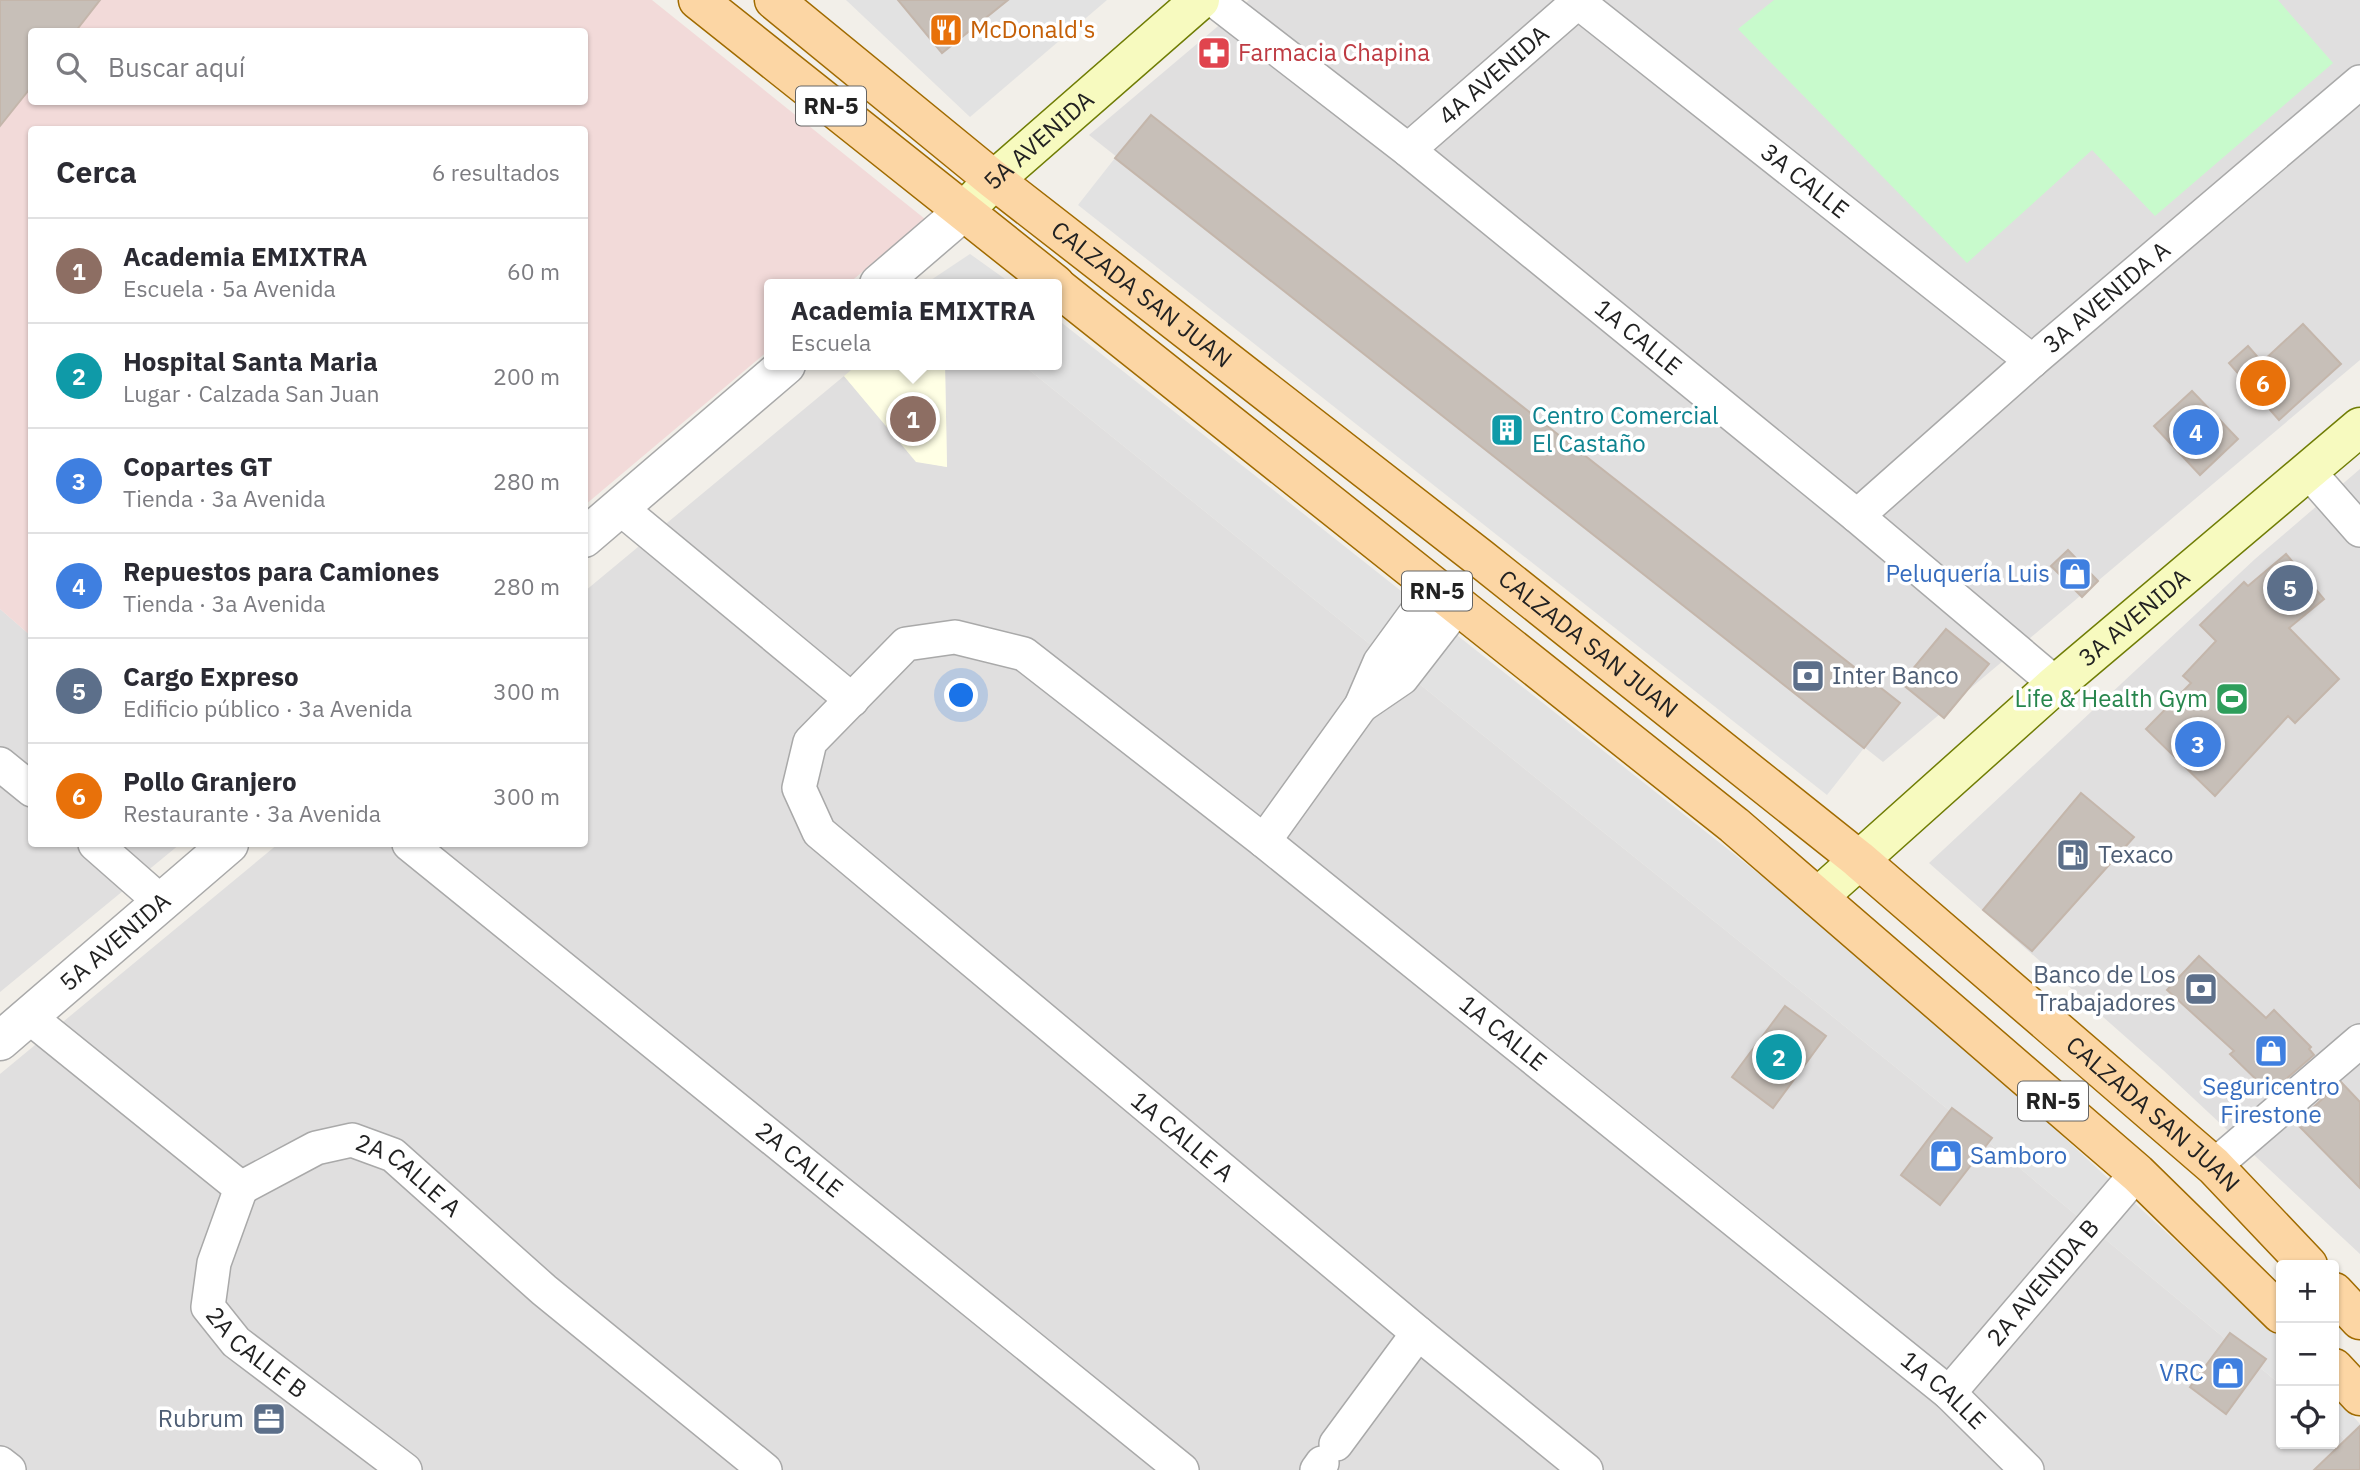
<!DOCTYPE html>
<html lang="es">
<head>
<meta charset="utf-8">
<style>
	body { margin:0; font-family:"IBM Plex Sans",sans-serif; background:#f7f7f7; color:#2b2b33 }
	.controls { position:absolute; right:21px; bottom:21px; display:grid; overflow:hidden; border-radius:7px; box-shadow:0 2px 5px #0004 }
	.controls button { width:63px; height:63px; display:grid; place-items:center; padding:0; border:0; border-bottom:2px solid #e1e1e2; background:#fff; color:#2b2b33; font:35px sans-serif }
	.you { position:absolute; left:962px; top:696px; width:24px; height:24px; margin:-18px; border:5px solid #fff; border-radius:50%; background:#1a73e8; box-shadow:0 0 0 10px #1a73e833 }
	.badge { display:grid; place-items:center; width:46px; height:46px; border-radius:50%; background:#d40000; color:#fff; font-size:23px; font-weight:700 }
	.pin { position:absolute; translate:-50% -50%; border:4px solid #fff; box-shadow:0 2px 7px #0006 }
	.popup { position:absolute; left:764px; top:279px; width:298px; height:91px; box-sizing:border-box; display:grid; place-content:center; border-radius:7px; background:#fff; filter:drop-shadow(0 2px 5px #0005); font-size:23px; white-space:nowrap; color:#7c7c81 }
	.popup b { font-size:26px; color:#2b2b33 }
	.popup::after { content:''; position:absolute; left:50%; top:100%; margin-left:-14px; border:14px solid transparent; border-top-color:#fff }
	.list { margin:0; padding:0; list-style:none }
	h2 { display:flex; justify-content:space-between; align-items:center; height:91px; margin:0; padding:0 28px; font-size:30px }
	h2 small { font-size:23px; font-weight:400; color:#7c7c81 }
	.list li { display:grid; grid-template-columns:46px 1fr auto; gap:21px; align-items:center; box-sizing:border-box; height:105px; padding:0 28px; border-top:2px solid #e1e1e2 }
	.list b { display:block; font-size:26px; white-space:nowrap }
	.list p { margin:0; font-size:23px; white-space:nowrap; color:#7c7c81 }
	.list em { font-size:23px; font-style:normal; color:#7c7c81 }
	.icon { flex:none; width:38px; height:38px; fill:none; stroke:currentColor; stroke-width:2; stroke-linecap:round; stroke-linejoin:round }
	.map { position:relative; flex:none; width:2360px; height:1470px; overflow:hidden }
	.search { position:absolute; background:#fff; box-shadow:0 2px 5px #0004; left:28px; top:28px; width:560px; height:77px; display:flex; align-items:center; gap:18px; box-sizing:border-box; padding:0 24px; border-radius:7px; color:#7c7c81; font-size:26px }
	.panel { position:absolute; background:#fff; box-shadow:0 2px 5px #0004; left:28px; top:126px; width:560px; height:721px; border-radius:7px }
	.map>svg:first-child { display:block }
	.residential { fill:#e0dfdf }
	.commercial { fill:#f2dad9; fill-rule:evenodd }
	.education { fill:#ffffe5 }
	.park { fill:#c8facc }
	.parking { fill:#e2e2e2 }
	.building { fill:#c7bfb8; stroke:#c4b6ab; stroke-width:2 }
	.lines { fill:none; stroke-linecap:round; stroke-linejoin:round }
	.minor-casing { stroke:#a9a9a9; stroke-width:36 }
	.tertiary-casing { stroke:#a9a9a9; stroke-width:41 }
	.secondary-casing { stroke:#707d05; stroke-width:41 }
	.primary-casing { stroke:#a06b00; stroke-width:41 }
	.minor { stroke:#fff; stroke-width:33 }
	.tertiary { stroke:#fff; stroke-width:38 }
	.secondary { stroke:#f7fabf; stroke-width:38 }
	.primary { stroke:#fcd6a4; stroke-width:38 }
	.labels { text-anchor:middle; stroke-width:7; stroke-linejoin:round; paint-order:stroke }
	.shield { fill:#fff; stroke:#646464; stroke-width:2 }
	.shield-label { font-size:23px; font-weight:bold; fill:#222 }
	.food-label { font-size:24px; fill:#c56008; stroke:#fff; text-anchor:start }
	.health-label { font-size:24px; fill:#be3a42; stroke:#fff; text-anchor:start }
	.street-label { font-size:24px; fill:#222; stroke:#fff }
	.culture-label { font-size:24px; fill:#0d838f; stroke:#fff; text-anchor:start }
	.shop-label { font-size:24px; fill:#366cbe; stroke:#fff; text-anchor:end }
	.service-label { font-size:24px; fill:#4e5e75; stroke:#fff; text-anchor:start }
	.leisure-label { font-size:24px; fill:#27864d; stroke:#fff; text-anchor:end }
</style>
</head>
<body>
<div class="map">
<svg width="2360" height="1470" viewBox="0 0 2360 1470">
	<rect width="100%" height="100%" fill="#f2efe9"/>
	<g class="residential">
		<polygon points="1249,0 2360,0 2360,360 1883,762 1089,135"/>
		<polygon points="945,365 1023,365 1970,1127 2281,1385 2281,1444 2334,1444 2334,1429 2360,1455 2360,1470 0,1470 0,1074 278,844 584,844 585,591 844,376 916,461 947,467"/>
		<polygon points="2360,469 2360,1254 2163,1070 1929,863 2255,559"/>
		<polygon points="0,609 31,636 32,844 180,844 0,992"/>
	</g>
	<path class="commercial" d="M 0,0 L 652,0 L 925,219 L 848,284 L 769,284 L 769,350 L 585,505 L 584,130 L 32,130 L 31,636 L 0,609 ZM 32,32 L 584,32 L 584,102 L 32,102 Z"/>
	<polygon class="education" points="857,365 945,365 947,467 916,462 844,376"/>
	<polygon class="park" points="1774,0 2278,0 2333,63 2155,216 2092,150 1967,263 1738,29"/>
	<g class="parking">
		<polygon points="846,0 1107,0 970,117"/>
		<polygon points="1115,158 1864,748 1827,795 1078,205"/>
		<polygon points="970,254 1012,284 925,284"/>
		<polygon points="1057,319 1901,986 2281,1339 2281,1385 1970,1127 1023,365 1056,365"/>
		<polygon points="2334,1395 2360,1424 2360,1455 2334,1429"/>
	</g>
	<g class="building">
		<polygon points="0,0 100,0 75,32 32,32 32,86 0,126"/>
		<polygon points="898,0 1008,0 942,53"/>
		<polygon points="1151,115 1900,703 1864,748 1115,158"/>
		<polygon points="2303,324 2341,364 2279,420 2229,363 2248,346 2262,362"/>
		<polygon points="2192,391 2238,439 2200,475 2154,426"/>
		<polygon points="2068,550 2098,581 2082,597 2051,566"/>
		<polygon points="2286,554 2324,599 2289,628 2339,679 2295,723 2288,716 2215,796 2146,729 2191,683 2183,676 2216,641 2200,625 2244,582 2248,586"/>
		<polygon points="1946,629 1989,664 1944,718 1901,683"/>
		<polygon points="2081,793 2134,837 2032,951 1983,910"/>
		<polygon points="2199,956 2266,1018 2274,1010 2311,1047 2309,1049 2314,1055 2270,1093 2230,1054 2234,1051 2167,990"/>
		<polygon points="1785,1006 1826,1036 1773,1108 1732,1077"/>
		<polygon points="2341,1082 2360,1102 2360,1188 2296,1123"/>
		<polygon points="1952,1108 1992,1138 1940,1205 1901,1175"/>
		<polygon points="2230,1333 2266,1359 2226,1414 2190,1387"/>
		<polygon points="2360,1426 2360,1470 2314,1470"/>
	</g>
	<g class="lines">
		<defs>
			<g id="minor">
				<path id="s1" d="M 1214,0 L 1408,150 L 1857,516 L 2056,684"/>
				<path id="s2" d="M 1578,2 L 2032,361"/>
				<path id="s3" d="M 1408,150 L 1580,0"/>
				<polyline points="2308,471 2360,530"/>
				<polyline points="620,508 852,700"/>
				<path id="s4" d="M 1857,516 L 2032,361 L 2360,82"/>
				<polyline points="1361,706 1402,678 1457,607"/>
				<polyline points="0,764 32,790"/>
				<polyline points="1264,841 1361,706 1380,662 1434,588"/>
				<polyline points="95,844 161,902"/>
				<path id="s5" d="M 409,844 L 1182,1470"/>
				<polyline points="28,1016 241,1188"/>
				<polyline points="2214,1166 2360,1041"/>
				<path id="s6" d="M 241,1188 L 316,1148 L 352,1140 L 393,1155 L 544,1290 L 765,1470"/>
				<path id="s7" d="M 241,1188 L 214,1263 L 208,1307 L 236,1342 L 405,1470"/>
				<path id="s8" d="M 1949,1393 L 2137,1173"/>
				<polyline points="1336,1444 1418,1333"/>
				<polyline points="0,1463 9,1470"/>
				<polyline points="1317,1470 1322,1463"/>
				<path id="s9" d="M 1586,1470 L 1418,1333 L 819,832 L 799,788 L 810,742 L 906,644 L 955,637 L 1024,654 L 1264,841 L 1949,1393 L 2027,1470"/>
			</g>
			<g id="tertiary">
				<polyline points="879,284 964,211"/>
				<polyline points="584,538 786,365"/>
				<path id="s10" d="M 0,1041 L 229,844"/>
			</g>
			<g id="secondary">
				<path id="s11" d="M 964,211 L 994,180 L 1200,0"/>
				<path id="s12" d="M 1818,897 L 2056,684 L 2360,427"/>
			</g>
			<g id="primary">
				<polyline points="698,0 1055,284"/>
				<path id="s13" d="M 774,0 L 994,180 L 1480,558 L 1858,859 L 2214,1166 L 2308,1265"/>
				<polyline points="1056,286 1734,825 2137,1173 2281,1314"/>
				<polyline points="2334,1292 2360,1320"/>
				<polyline points="2334,1368 2360,1396"/>
			</g>
		</defs>
		<use href="#minor" class="minor-casing"/>
		<use href="#tertiary" class="tertiary-casing"/>
		<use href="#secondary" class="secondary-casing"/>
		<use href="#primary" class="primary-casing"/>
		<use href="#minor" class="minor"/>
		<use href="#tertiary" class="tertiary"/>
		<use href="#secondary" class="secondary"/>
		<use href="#primary" class="primary"/>
	</g>
	<defs>
		<symbol id="restaurant-square" viewBox="-11 -11 22 22"><rect x="-9" y="-9" width="18" height="18" rx="4" fill="#e8710a" stroke="#fff"/><path d="M-5-6h1v4h1v-4h1v4h1v-4h1v5L-1.5 .5V6h-2V.5L-5-1ZM5-6V6H3V1.5H1.5Q1.5-4 5-6Z" fill="#fff"/></symbol>
		<symbol id="pharmacy-square" viewBox="-11 -11 22 22"><rect x="-9" y="-9" width="18" height="18" rx="4" fill="#e0444e" stroke="#fff"/><path d="M-2-6h4v4h4v4h-4v4h-4v-4h-4v-4h4Z" fill="#fff"/></symbol>
		<symbol id="building-square" viewBox="-11 -11 22 22"><rect x="-9" y="-9" width="18" height="18" rx="4" fill="#0f9aa8" stroke="#fff"/><path d="M-4-6H4V6H1V3H-1V6H-4ZM-2.5-4.3h1.7v1.8h-1.7ZM.8-4.3h1.7v1.8H.8ZM-2.5-1h1.7V.8h-1.7ZM.8-1h1.7V.8H.8Z" fill="#fff"/></symbol>
		<symbol id="shop-square" viewBox="-11 -11 22 22"><rect x="-9" y="-9" width="18" height="18" rx="4" fill="#3f7fe0" stroke="#fff"/><path d="M-5-2.5h2.3a2.7 3.5 0 0 1 5.4 0H5L5.5 6h-11ZM-1.5-2.5h3a1.5 2.3 0 0 0-3 0Z" fill="#fff"/></symbol>
		<symbol id="bank-square" viewBox="-11 -11 22 22"><rect x="-9" y="-9" width="18" height="18" rx="4" fill="#5c6f8a" stroke="#fff"/><path d="M-6-4H6V4H-6ZM0-2.3a2.3 2.3 0 1 0 0 4.6a2.3 2.3 0 1 0 0-4.6Z" fill="#fff"/></symbol>
		<symbol id="stadium-square" viewBox="-11 -11 22 22"><rect x="-9" y="-9" width="18" height="18" rx="4" fill="#2e9e5b" stroke="#fff"/><path d="M0-5a6.5 5 0 1 0 0 10a6.5 5 0 1 0 0-10ZM-3.5-1.8h7v3.6h-7Z" fill="#fff"/></symbol>
		<symbol id="fuel-square" viewBox="-11 -11 22 22"><rect x="-9" y="-9" width="18" height="18" rx="4" fill="#5c6f8a" stroke="#fff"/><path d="M-5.5-6h7V0h2V4h1.3V-2.5L3-4.5l.8-.8L6-3V5H2.5V1h-1V6h-7ZM-4.2-4.7v3.2H.2V-4.7Z" fill="#fff"/></symbol>
		<symbol id="office-square" viewBox="-11 -11 22 22"><rect x="-9" y="-9" width="18" height="18" rx="4" fill="#5c6f8a" stroke="#fff"/><path d="M-6-3h4V-5.5h4V-3h4V5H-6ZM-1-4.5V-3h2v-1.5ZM-6 0V1H6V0Z" fill="#fff"/></symbol>
	</defs>
	<g fill-rule="evenodd">
		<use href="#restaurant-square" x="927" y="11" width="38" height="38"/>
		<use href="#pharmacy-square" x="1195" y="34" width="38" height="38"/>
		<use href="#building-square" x="1488" y="411" width="38" height="38"/>
		<use href="#shop-square" x="2056" y="555" width="38" height="38"/>
		<use href="#bank-square" x="1789" y="657" width="38" height="38"/>
		<use href="#stadium-square" x="2213" y="680" width="38" height="38"/>
		<use href="#fuel-square" x="2054" y="836" width="38" height="38"/>
		<use href="#bank-square" x="2182" y="970" width="38" height="38"/>
		<use href="#shop-square" x="2252" y="1032" width="38" height="38"/>
		<use href="#shop-square" x="1927" y="1137" width="38" height="38"/>
		<use href="#shop-square" x="2209" y="1354" width="38" height="38"/>
		<use href="#office-square" x="250" y="1400" width="38" height="38"/>
	</g>
	<g class="labels">
		<g class="shield">
			<rect x="796" y="86.5" width="70" height="39" rx="5"/>
			<rect x="1402" y="571.5" width="70" height="39" rx="5"/>
			<rect x="2018" y="1081.5" width="70" height="39" rx="5"/>
		</g>
		<g class="shield-label">
			<text x="831" y="114">RN-5</text>
			<text x="1437" y="599">RN-5</text>
			<text x="2053" y="1109">RN-5</text>
		</g>
		<g class="food-label">
			<text x="970" y="38">McDonald's</text>
		</g>
		<g class="health-label">
			<text x="1238" y="61">Farmacia Chapina</text>
		</g>
		<g class="street-label">
			<text dy="8" stroke="none"><textPath href="#s3" startOffset="114">4A AVENIDA</textPath></text>
			<text dy="8" stroke="none"><textPath href="#s11" startOffset="103">5A AVENIDA</textPath></text>
			<text dy="8" stroke="none"><textPath href="#s2" startOffset="289">3A CALLE</textPath></text>
			<text dy="8" stroke="none"><textPath href="#s13" startOffset="471">CALZADA SAN JUAN</textPath></text>
			<text dy="8" stroke="none"><textPath href="#s4" startOffset="332">3A AVENIDA A</textPath></text>
			<text dy="8" stroke="none"><textPath href="#s1" startOffset="542">1A CALLE</textPath></text>
			<text dy="8" stroke="none"><textPath href="#s12" startOffset="422">3A AVENIDA</textPath></text>
			<text dy="8" stroke="none"><textPath href="#s13" startOffset="1038">CALZADA SAN JUAN</textPath></text>
			<text dy="8" stroke="none"><textPath href="#s10" startOffset="152">5A AVENIDA</textPath></text>
			<text dy="8" stroke="none"><textPath href="#s9" startOffset="1962">1A CALLE</textPath></text>
			<text dy="8" stroke="none"><textPath href="#s13" startOffset="1773">CALZADA SAN JUAN</textPath></text>
			<text transform="translate(1182 1137) rotate(40)" y="8">1A CALLE A</text>
			<text dy="8" stroke="none"><textPath href="#s5" startOffset="502">2A CALLE</textPath></text>
			<text dy="8" stroke="none"><textPath href="#s6" startOffset="189">2A CALLE A</textPath></text>
			<text dy="8" stroke="none"><textPath href="#s8" startOffset="145">2A AVENIDA B</textPath></text>
			<text dy="8" stroke="none"><textPath href="#s7" startOffset="191">2A CALLE B</textPath></text>
			<text dy="8" stroke="none"><textPath href="#s9" startOffset="2529">1A CALLE</textPath></text>
		</g>
		<g class="culture-label">
			<text x="1532" y="424">Centro Comercial<tspan x="1532" dy="28">El Castaño</tspan></text>
		</g>
		<g class="shop-label">
			<text x="2050" y="582">Peluquería Luis</text>
			<text x="2271" y="1095" text-anchor="middle">Seguricentro<tspan x="2271" dy="28">Firestone</tspan></text>
			<text x="1970" y="1164" text-anchor="start">Samboro</text>
			<text x="2204" y="1381">VRC</text>
		</g>
		<g class="service-label">
			<text x="1832" y="684">Inter Banco</text>
			<text x="2098" y="863">Texaco</text>
			<text x="2176" y="983" text-anchor="end">Banco de Los<tspan x="2176" dy="28">Trabajadores</tspan></text>
			<text x="244" y="1427" text-anchor="end">Rubrum</text>
		</g>
		<g class="leisure-label">
			<text x="2208" y="707">Life &amp; Health Gym</text>
		</g>
	</g>
</svg>
<div class="controls">
<button>+</button>
<button>−</button>
<button><svg class="icon" aria-label="locate" viewBox="0 0 24 24"><circle cx="12" cy="12" r="6"/><path d="M12 2v4M12 18v4M2 12h4M18 12h4"/></svg></button>
</div>
<div class="you"></div>
<div class="pin badge" style="left:913px;top:419px;background:#8d6e63">1</div>
<div class="popup"><b>Academia EMIXTRA</b>Escuela</div>
<div class="pin badge" style="left:1779px;top:1057px;background:#0f9aa8">2</div>
<div class="pin badge" style="left:2198px;top:744px;background:#3f7fe0">3</div>
<div class="pin badge" style="left:2196px;top:432px;background:#3f7fe0">4</div>
<div class="pin badge" style="left:2290px;top:588px;background:#5c6f8a">5</div>
<div class="pin badge" style="left:2263px;top:383px;background:#e8710a">6</div>
<div class="search"><svg class="icon" aria-label="search" viewBox="0 0 24 24"><circle cx="10" cy="10" r="6"/><path d="M15 15l6 6"/></svg>Buscar aquí</div>
<section class="panel">
<h2>Cerca<small>6 resultados</small></h2>
<ul class="list">
<li><span class="badge" style="background:#8d6e63">1</span><div><b>Academia EMIXTRA</b><p>Escuela · 5a Avenida</p></div><em>60 m</em></li>
<li><span class="badge" style="background:#0f9aa8">2</span><div><b>Hospital Santa Maria</b><p>Lugar · Calzada San Juan</p></div><em>200 m</em></li>
<li><span class="badge" style="background:#3f7fe0">3</span><div><b>Copartes GT</b><p>Tienda · 3a Avenida</p></div><em>280 m</em></li>
<li><span class="badge" style="background:#3f7fe0">4</span><div><b>Repuestos para Camiones</b><p>Tienda · 3a Avenida</p></div><em>280 m</em></li>
<li><span class="badge" style="background:#5c6f8a">5</span><div><b>Cargo Expreso</b><p>Edificio público · 3a Avenida</p></div><em>300 m</em></li>
<li><span class="badge" style="background:#e8710a">6</span><div><b>Pollo Granjero</b><p>Restaurante · 3a Avenida</p></div><em>300 m</em></li>
</ul>
</section>
</div>
</body>
</html>
